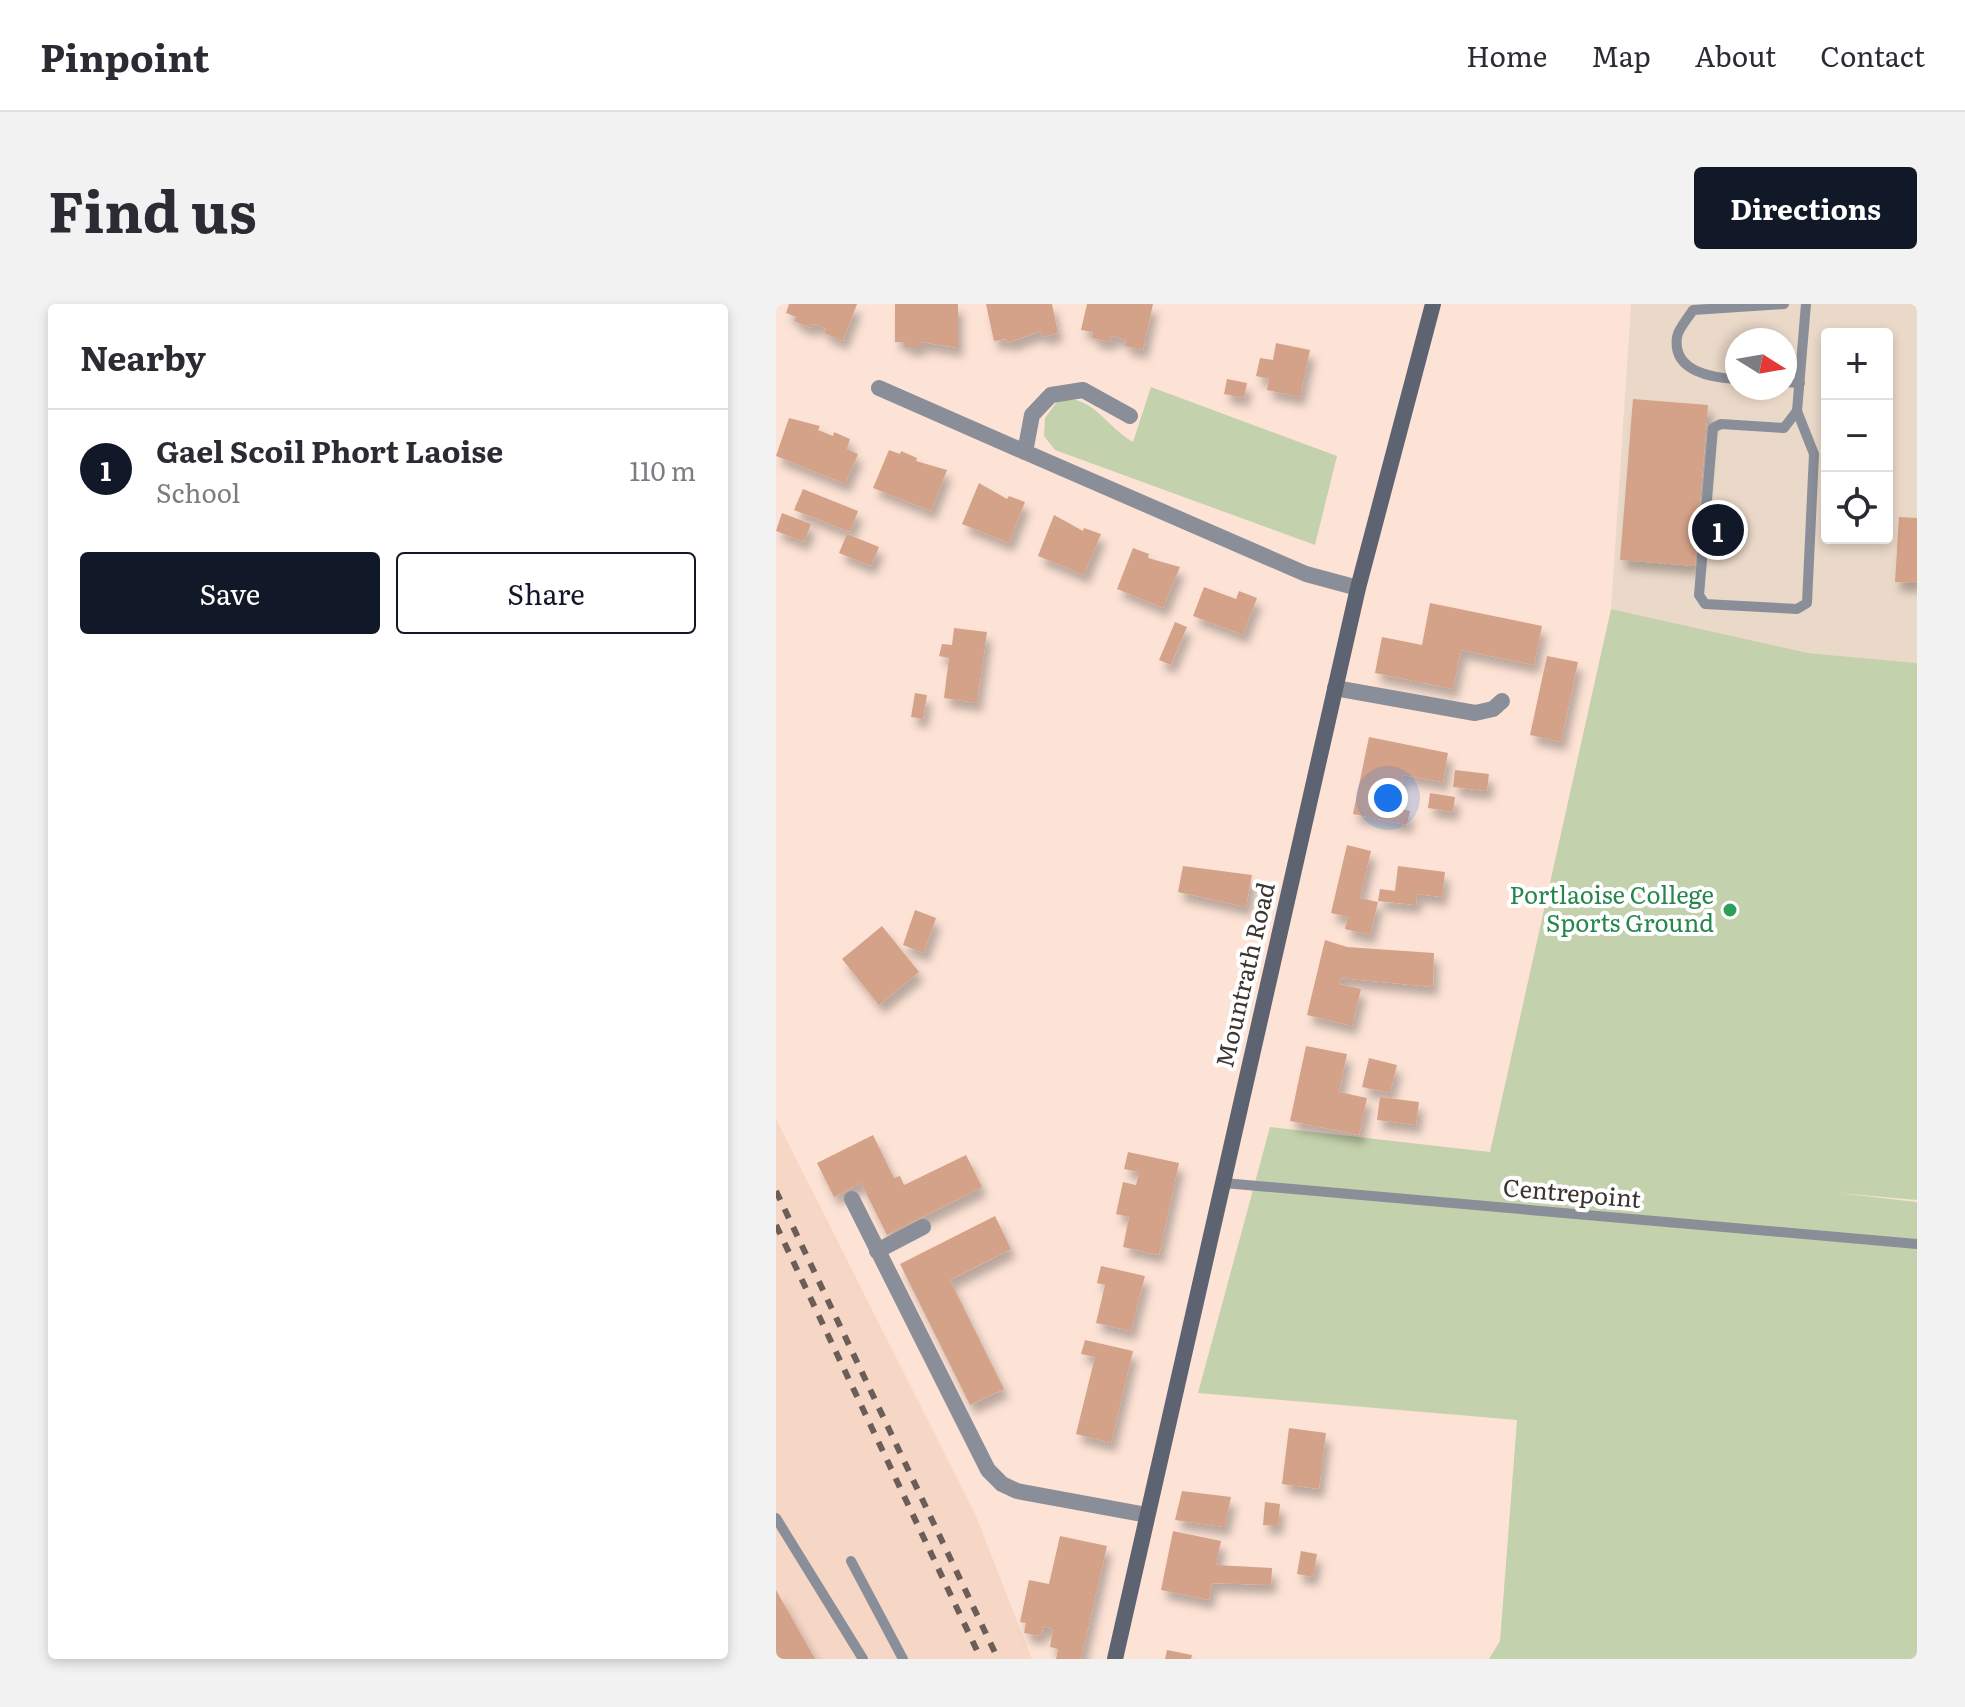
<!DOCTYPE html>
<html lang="en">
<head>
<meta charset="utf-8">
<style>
	body { margin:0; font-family:Literata,serif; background:#f2f2f3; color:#2b2b33 }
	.controls { position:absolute; right:24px; top:24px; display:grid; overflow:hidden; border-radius:8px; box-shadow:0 4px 12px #0003 }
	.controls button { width:72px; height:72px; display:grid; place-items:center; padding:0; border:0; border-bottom:2px solid #e1e1e2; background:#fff; color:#2b2b33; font:40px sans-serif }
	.compass { position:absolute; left:949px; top:24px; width:72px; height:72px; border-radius:50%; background:#fff; box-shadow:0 4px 12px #0003; rotate:101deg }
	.you { position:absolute; left:612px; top:494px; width:28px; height:28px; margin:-20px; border:6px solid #fff; border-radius:50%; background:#1a73e8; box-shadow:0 0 0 12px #1a73e833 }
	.badge { display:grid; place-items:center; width:52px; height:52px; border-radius:50%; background:#111827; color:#fff; font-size:26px; font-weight:700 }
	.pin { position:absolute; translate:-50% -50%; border:4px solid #fff; box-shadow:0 2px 8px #0006 }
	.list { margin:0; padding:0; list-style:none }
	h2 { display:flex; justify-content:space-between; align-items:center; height:104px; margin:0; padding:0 32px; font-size:34px }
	h2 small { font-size:26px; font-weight:400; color:#7c7c81 }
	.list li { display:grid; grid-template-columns:52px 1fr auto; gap:24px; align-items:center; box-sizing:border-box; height:120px; padding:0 32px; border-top:2px solid #e1e1e2 }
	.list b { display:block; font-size:30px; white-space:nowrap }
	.list p { margin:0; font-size:26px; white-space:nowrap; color:#7c7c81 }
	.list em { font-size:26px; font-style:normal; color:#7c7c81 }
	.actions { display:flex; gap:16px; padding:24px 32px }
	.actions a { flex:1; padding:18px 0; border:2px solid #111827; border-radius:8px; text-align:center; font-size:28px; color:#111827 }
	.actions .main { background:#111827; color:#fff }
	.icon { flex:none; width:44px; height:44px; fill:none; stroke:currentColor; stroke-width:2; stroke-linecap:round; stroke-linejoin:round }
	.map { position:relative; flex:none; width:1141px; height:1355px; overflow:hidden; border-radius:8px }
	header { display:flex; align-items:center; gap:48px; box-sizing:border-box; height:112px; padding:0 40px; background:#fff; border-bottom:2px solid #e1e1e2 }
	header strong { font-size:38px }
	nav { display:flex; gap:44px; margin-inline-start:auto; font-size:28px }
	.intro { display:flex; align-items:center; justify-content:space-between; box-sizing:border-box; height:192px; padding:0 48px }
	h1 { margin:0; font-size:56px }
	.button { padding:20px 36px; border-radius:8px; background:#111827; color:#fff; font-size:28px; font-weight:700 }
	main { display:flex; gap:48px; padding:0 48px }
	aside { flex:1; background:#fff; border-radius:8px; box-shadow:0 4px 12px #0003 }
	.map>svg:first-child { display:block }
	.built { fill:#f6d6c5 }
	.education { fill:#ead8c8; fill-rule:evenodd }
	.green { fill:#c3d2ac }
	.building { fill:#d4a288; filter:url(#shadow) }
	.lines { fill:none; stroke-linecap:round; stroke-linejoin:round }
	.service { stroke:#8a8e98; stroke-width:10 }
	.minor { stroke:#8a8e98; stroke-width:16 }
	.secondary { stroke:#5d6371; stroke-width:16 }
	.rail { stroke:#6c5e57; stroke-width:6; stroke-dasharray:10 10; stroke-linecap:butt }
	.leisure-dot { fill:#2e9e5b; stroke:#fff; stroke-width:3 }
	.labels { text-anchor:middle; stroke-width:8; stroke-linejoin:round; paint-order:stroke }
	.leisure-label { font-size:24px; fill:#27864d; stroke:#fff; text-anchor:end }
	.street-label { font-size:24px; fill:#3e342f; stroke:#fff }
</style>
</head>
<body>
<header>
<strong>Pinpoint</strong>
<nav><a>Home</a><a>Map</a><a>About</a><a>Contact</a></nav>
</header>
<div class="intro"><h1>Find us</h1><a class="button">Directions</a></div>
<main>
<aside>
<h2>Nearby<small></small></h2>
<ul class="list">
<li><span class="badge">1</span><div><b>Gael Scoil Phort Laoise</b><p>School</p></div><em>110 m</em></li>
</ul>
<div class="actions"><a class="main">Save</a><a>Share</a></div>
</aside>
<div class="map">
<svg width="1141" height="1355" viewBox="0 0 1141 1355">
	<defs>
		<filter id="shadow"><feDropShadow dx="5" dy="9" stdDeviation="4" flood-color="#0004"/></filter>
	</defs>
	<rect width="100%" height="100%" fill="#fde3d6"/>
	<polygon class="built" points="0,815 200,1212 256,1355 0,1355"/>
	<path class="education" d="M 855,0 L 1141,0 L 1141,359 L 1032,349 L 835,305 ZM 1051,30 L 1111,30 L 1111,234 L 1051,234 ZM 961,36 L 1009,36 L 1009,84 L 961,84 Z"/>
	<g class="green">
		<path d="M 375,83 L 561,152 L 539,241 L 279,146 L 268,132 L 269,114 L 282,96 C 316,89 329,122 357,138 Z"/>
		<polygon points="835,305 1032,349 1141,359 1141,896 1061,889 1141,898 1141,1355 713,1355 724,1337 741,1116 422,1089 494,823 714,848"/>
	</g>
	<g class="building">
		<polygon points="13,0 81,0 67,37 48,29 50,25 44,22 38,20 36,24 18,17 20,13 10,9"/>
		<polygon points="119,0 182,0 182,44 145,38 145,43 129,43 129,38 119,38"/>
		<polygon points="210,0 276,0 282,29 266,33 265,27 231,39 230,35 218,37"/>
		<polygon points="311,0 377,0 367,46 349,42 350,36 344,34 335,32 334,38 316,34 317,28 305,26"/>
		<polygon points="500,39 534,46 524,93 491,86 493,75 480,72 484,54 497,56"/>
		<polygon points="451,75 471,79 468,94 448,90"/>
		<polygon points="857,95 932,101 919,262 844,256"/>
		<polygon points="13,114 44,122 42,126 57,132 58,128 74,135 71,145 82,150 69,180 0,152"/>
		<polygon points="113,146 124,150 125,147 141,154 140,157 171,166 155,207 97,184"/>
		<polygon points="203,179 231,195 233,192 249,198 233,239 186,220"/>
		<polygon points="27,185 82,207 74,228 18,206"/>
		<polygon points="6,209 35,220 28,238 0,227"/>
		<polygon points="278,211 307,227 308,224 325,230 308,271 262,252"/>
		<polygon points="1123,213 1141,214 1141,279 1119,278"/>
		<polygon points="71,230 103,243 95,262 63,249"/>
		<polygon points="357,244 373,250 372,254 404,263 387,304 341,285"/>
		<polygon points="428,283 460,295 463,287 481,294 467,331 417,312"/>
		<polygon points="654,299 766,322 758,361 685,346 677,385 599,369 606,333 646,341"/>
		<polygon points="399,318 411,323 395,361 383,356"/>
		<polygon points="178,324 211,328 201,399 168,394 173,354 163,352 166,340 176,341"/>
		<polygon points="771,352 802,358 785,438 754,431"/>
		<polygon points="139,389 151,391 147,415 135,413"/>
		<polygon points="593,433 672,449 667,478 627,471 626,480 610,477 609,485 625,488 621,504 634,507 631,521 577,510"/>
		<polygon points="679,466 713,470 711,487 677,483"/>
		<polygon points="654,489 679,493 677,508 652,504"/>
		<polygon points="571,541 595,547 584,594 602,598 594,631 569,625 572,613 555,609"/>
		<polygon points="407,562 476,571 470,603 402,588"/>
		<polygon points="622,562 669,568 666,593 641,590 640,601 602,597 604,585 619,587"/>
		<polygon points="139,606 160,614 148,649 127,641"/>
		<polygon points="106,622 143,668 103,701 66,655"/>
		<polygon points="549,636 571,643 658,649 657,683 565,674 563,680 585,685 576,722 531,711"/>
		<polygon points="530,742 571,750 563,788 591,794 583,831 514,817"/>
		<polygon points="593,754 621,761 614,789 586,783"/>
		<polygon points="604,793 643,798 640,821 601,816"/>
		<polygon points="97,831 118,874 124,872 128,881 190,851 206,883 111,931 85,879 58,893 41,859"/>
		<polygon points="352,848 403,859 383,951 347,943 353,913 340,910 347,878 360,881 363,868 348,865"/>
		<polygon points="219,912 235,945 174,976 228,1085 194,1101 124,960"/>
		<polygon points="325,962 369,972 355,1027 320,1019 329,981 321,979"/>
		<polygon points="309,1036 357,1047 335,1139 300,1130 319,1053 305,1050"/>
		<polygon points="513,1124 550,1129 543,1185 506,1180"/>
		<polygon points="406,1187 455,1193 449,1223 399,1216"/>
		<polygon points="489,1198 504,1200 502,1222 487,1221"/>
		<polygon points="397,1227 445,1237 440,1261 496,1264 495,1281 436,1279 433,1296 385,1286"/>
		<polygon points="284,1232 331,1242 305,1355 280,1355 282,1345 274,1343 277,1325 267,1323 265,1332 248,1329 250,1319 244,1318 253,1276 273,1280"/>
		<polygon points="525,1247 541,1250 537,1273 521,1270"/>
		<polygon points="0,1286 39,1355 0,1355"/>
		<polygon points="391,1346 416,1351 415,1355 389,1355"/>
	</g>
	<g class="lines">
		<g class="service">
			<path d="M 961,75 C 937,74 896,68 901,33 C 902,25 912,14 917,6 L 1008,0"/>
			<polyline points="1009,78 1024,79"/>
			<polyline points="1021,107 1008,124 945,120 937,124 923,291 929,300 1021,305 1031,299 1038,150 1021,107 1030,0"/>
			<polyline points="448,879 1141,940"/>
			<polyline points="0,1214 87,1355"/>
			<polyline points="75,1257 127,1355"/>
		</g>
		<g class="minor">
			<polyline points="103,84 249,148"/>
			<polyline points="354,112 307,86 275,91 256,111 249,148 530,270 582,284"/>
			<polyline points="559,384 699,409 717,405 726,397"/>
			<polyline points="76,895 212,1166 226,1180 241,1187 371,1211"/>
			<polyline points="101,947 147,923"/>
		</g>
		<polyline class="secondary" points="339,1355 582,284 657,0"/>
		<g class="rail">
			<polyline points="0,887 222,1355"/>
			<polyline points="0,921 205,1355"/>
		</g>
	</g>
	<circle class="leisure-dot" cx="954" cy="606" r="8"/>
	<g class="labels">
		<g class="leisure-label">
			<text x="938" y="600">Portlaoise College<tspan x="938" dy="28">Sports Ground</tspan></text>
		</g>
		<g class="street-label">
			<text transform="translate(470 671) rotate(-77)" y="8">Mountrath Road</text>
			<text transform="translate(796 890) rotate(5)" y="8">Centrepoint</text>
		</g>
	</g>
</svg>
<div class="controls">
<button>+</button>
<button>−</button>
<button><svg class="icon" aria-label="locate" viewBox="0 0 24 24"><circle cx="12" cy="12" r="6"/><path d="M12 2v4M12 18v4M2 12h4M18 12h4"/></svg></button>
</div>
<svg class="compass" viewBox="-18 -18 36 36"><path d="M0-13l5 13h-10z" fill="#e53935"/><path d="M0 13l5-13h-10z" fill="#7c7c81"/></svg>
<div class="you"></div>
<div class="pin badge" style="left:942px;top:226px">1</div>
</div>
</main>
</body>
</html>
